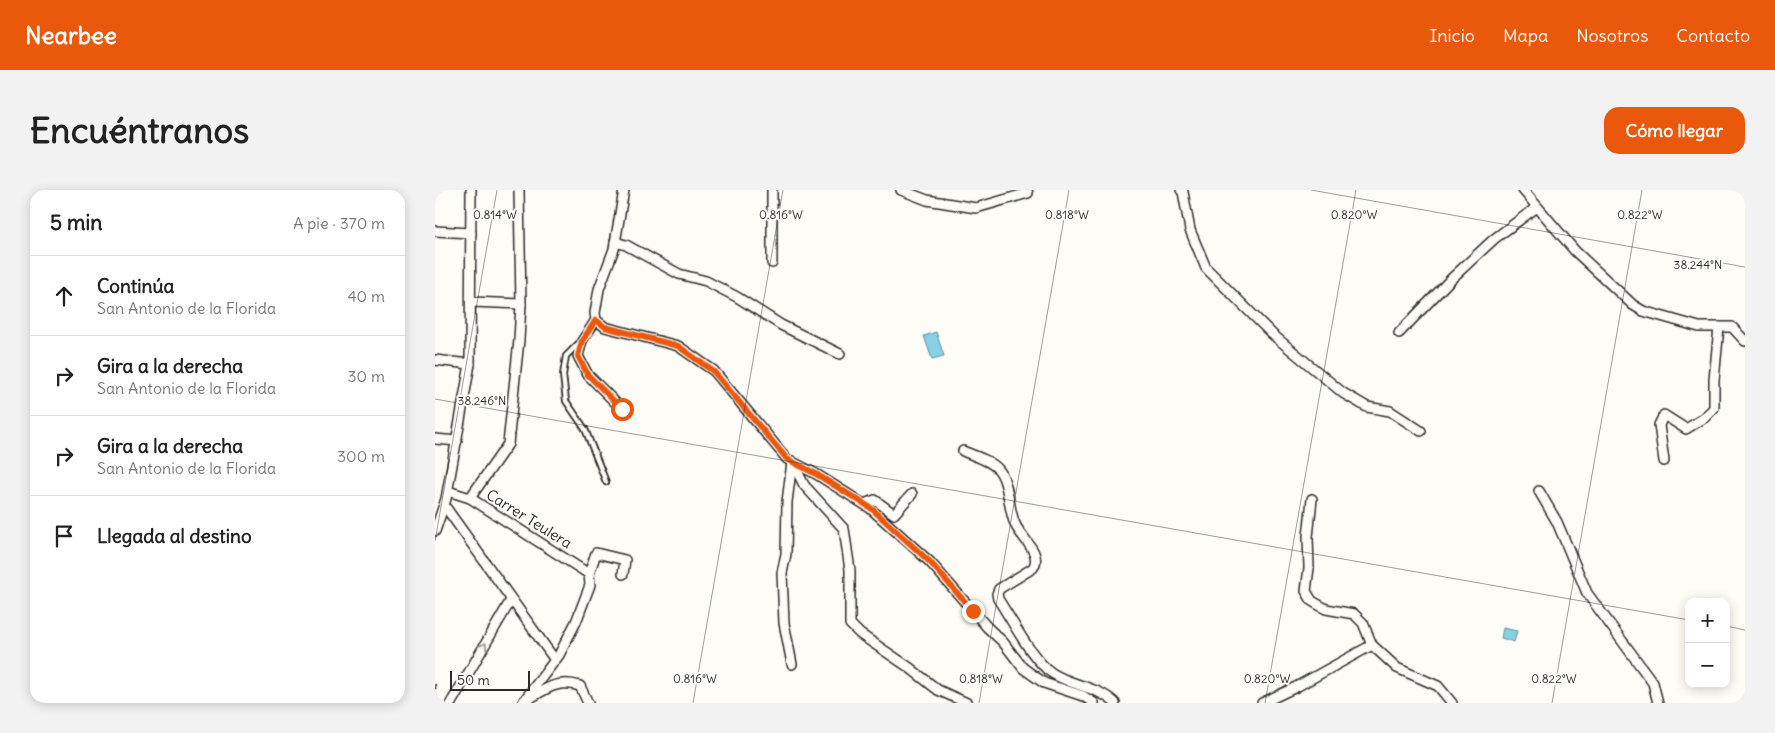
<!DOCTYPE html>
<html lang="es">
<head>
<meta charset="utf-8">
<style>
	body { margin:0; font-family:Delius,sans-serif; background:#f2f2f2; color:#222 }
	.controls { position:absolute; right:15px; bottom:15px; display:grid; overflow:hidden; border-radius:10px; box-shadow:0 2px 12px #0003 }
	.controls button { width:45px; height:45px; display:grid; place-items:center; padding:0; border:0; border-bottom:1px solid #e0e0e0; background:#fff; color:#222; font:25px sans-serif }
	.scale { position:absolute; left:15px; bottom:12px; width:80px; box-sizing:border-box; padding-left:5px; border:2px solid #2b2b2b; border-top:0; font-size:14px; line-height:18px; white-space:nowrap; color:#2b2b2b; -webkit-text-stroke:4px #fdfcf7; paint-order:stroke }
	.stop { position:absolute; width:15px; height:15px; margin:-11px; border:4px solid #ea580c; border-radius:50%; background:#fff }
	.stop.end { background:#ea580c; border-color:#fff; box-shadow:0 1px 5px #0008 }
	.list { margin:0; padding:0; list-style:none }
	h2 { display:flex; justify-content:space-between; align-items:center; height:65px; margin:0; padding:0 20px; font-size:21px }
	h2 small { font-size:16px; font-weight:400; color:#767676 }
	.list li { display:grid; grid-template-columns:32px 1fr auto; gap:15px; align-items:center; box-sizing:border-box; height:80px; padding:0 20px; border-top:1px solid #e0e0e0 }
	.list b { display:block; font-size:19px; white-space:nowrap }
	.list p { margin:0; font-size:16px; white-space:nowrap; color:#767676 }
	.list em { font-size:16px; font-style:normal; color:#767676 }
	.icon { flex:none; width:28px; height:28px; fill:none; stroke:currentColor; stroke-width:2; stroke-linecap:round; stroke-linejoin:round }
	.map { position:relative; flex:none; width:1310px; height:513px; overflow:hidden; border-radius:15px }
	header { display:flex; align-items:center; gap:30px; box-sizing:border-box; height:70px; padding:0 25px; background:#ea580c; color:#fff }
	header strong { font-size:24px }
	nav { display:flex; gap:28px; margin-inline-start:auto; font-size:18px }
	.intro { display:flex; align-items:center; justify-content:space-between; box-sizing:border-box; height:120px; padding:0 30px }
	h1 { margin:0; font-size:35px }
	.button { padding:12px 22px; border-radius:15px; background:#ea580c; color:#fff; font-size:18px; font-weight:700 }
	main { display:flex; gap:30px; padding:0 30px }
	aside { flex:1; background:#fff; border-radius:15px; box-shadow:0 2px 12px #0003 }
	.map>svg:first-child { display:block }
	.water { fill:#86d1e6; stroke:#628f9b }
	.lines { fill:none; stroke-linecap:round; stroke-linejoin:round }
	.service-casing { stroke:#2b2b2b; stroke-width:8 }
	.minor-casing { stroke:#2b2b2b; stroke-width:12 }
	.path { stroke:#2b2b2b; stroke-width:2; stroke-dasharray:5 4; stroke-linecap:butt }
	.service { stroke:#fdfcf7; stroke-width:4.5 }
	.minor { stroke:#fdfcf7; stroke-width:9 }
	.oneway { stroke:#9e9e9b }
	.route { stroke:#ea580c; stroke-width:6 }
	.ticks { fill:none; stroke:#2b2b2b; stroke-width:1; stroke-opacity:0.45 }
	.labels { text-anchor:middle; stroke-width:4; stroke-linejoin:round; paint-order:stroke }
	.street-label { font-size:15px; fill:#2b2b2b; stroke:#fdfcf7 }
	.ticks-label { font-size:12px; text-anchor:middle; fill:#2b2b2b; stroke:#fdfcf7; stroke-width:4; stroke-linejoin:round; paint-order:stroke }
</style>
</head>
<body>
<header>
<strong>Nearbee</strong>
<nav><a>Inicio</a><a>Mapa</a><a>Nosotros</a><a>Contacto</a></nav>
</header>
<div class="intro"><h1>Encuéntranos</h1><a class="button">Cómo llegar</a></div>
<main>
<aside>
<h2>5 min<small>A pie · 370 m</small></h2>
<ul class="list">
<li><svg class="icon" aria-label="ahead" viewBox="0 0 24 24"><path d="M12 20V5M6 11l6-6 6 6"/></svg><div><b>Continúa</b><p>San Antonio de la Florida</p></div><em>40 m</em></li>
<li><svg class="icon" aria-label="right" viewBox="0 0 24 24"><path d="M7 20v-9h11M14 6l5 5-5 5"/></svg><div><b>Gira a la derecha</b><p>San Antonio de la Florida</p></div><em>30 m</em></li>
<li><svg class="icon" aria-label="right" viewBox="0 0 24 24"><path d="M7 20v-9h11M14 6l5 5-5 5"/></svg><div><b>Gira a la derecha</b><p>San Antonio de la Florida</p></div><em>300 m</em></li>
<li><svg class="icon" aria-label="arrive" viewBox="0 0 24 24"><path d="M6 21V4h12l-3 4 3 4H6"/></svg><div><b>Llegada al destino</b></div></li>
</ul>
</aside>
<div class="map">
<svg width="1310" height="513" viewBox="0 0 1310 513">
	<rect width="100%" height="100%" fill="#fdfcf7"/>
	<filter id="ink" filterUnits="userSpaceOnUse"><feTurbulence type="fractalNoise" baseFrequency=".02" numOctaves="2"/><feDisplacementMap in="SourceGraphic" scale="10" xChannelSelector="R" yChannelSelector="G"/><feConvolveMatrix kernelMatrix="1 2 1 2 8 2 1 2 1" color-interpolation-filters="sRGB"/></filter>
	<g filter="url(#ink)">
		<g class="water">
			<polygon points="501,142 509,166 497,169 489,146"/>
			<polygon points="1068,438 1082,441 1079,452 1066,448"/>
		</g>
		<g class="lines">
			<defs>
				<polyline id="service" points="145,152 131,166 128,185 131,211 150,239 171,292"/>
				<g id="minor">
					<polyline points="189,0 179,59 164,99 160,123 161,130 170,137 243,156 279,181 352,269 381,284 435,318 495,372 552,437 568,452 588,478 609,493 648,506 659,513"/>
					<polyline points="337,0 337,73"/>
					<polyline points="466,0 492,10 541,18 593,3"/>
					<polyline points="746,0 748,2 755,40 771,78 837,144 908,203 932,217 955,221 986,241"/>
					<polyline points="1088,0 1140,61 1198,115 1208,121 1264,137 1297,137 1310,151"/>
					<polyline points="0,41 36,43"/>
					<polyline points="180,52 191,55 244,84 271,91 302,107 346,135 405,164"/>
					<polyline points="36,112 86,114"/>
					<polyline points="161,130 147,151 143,166 153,185 187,219"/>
					<polyline points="964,143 1016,89 1059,49 1102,17"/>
					<polyline points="0,170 35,174"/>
					<polyline points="0,249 22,251"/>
					<path d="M 528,261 C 539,266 555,270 563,279 C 574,291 573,318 580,334 C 586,348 608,363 598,378 L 564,399 L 562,404 L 563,409 C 577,430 597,470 617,483 C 637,496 662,496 680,513"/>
					<polyline points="357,271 369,295 409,339 415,380 415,434 425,444 475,478 503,500 532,513"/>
					<polyline points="1229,271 1224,235 1229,225 1251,239 1269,228 1279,218 1279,190 1284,137"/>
					<polyline points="13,301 35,308 154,384 155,395 141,432 124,465 88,512"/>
					<polyline points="1104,301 1122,332 1152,403 1218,493 1223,513"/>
					<polyline points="35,308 73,254 84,150 86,114 84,0"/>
					<polyline points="877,309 873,347 874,378 871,401 877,411 891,419 919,424 928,433 937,455"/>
					<polyline points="429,314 440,310 459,324 477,304"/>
					<polyline points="9,315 120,470"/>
					<polyline points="0,341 11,309 35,174 36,0"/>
					<polyline points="154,384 161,363 190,370 188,384"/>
					<polyline points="357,474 349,433 347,383 351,364 352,312 357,272"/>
					<path d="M 92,510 C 111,499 122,489 145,496 L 153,513"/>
					<polyline points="16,513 76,410"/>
					<polyline points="827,513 861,497 937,455 962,478 1003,496 1017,513"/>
				</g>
			</defs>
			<use href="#service" class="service-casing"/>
			<use href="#minor" class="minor-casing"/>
			<polyline class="path" points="0,494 1,506 6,513"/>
			<use href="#service" class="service"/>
			<use href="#minor" class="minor"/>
		</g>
		<defs><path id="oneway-chevron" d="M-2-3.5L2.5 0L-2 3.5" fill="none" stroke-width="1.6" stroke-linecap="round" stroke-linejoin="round" transform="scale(1.25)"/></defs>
		<use class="oneway" href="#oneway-chevron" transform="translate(49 456) rotate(-59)"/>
	</g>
	<g class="lines" filter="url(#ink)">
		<polyline class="route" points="187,219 153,185 143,166 147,151 161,130 170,137 243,156 279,182 352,269 381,284 436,318 495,372 538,421"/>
	</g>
	<path class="ticks" d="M 876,0 L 1310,77M 0,209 L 1254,430M 0,351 L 62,0M 1291,436 L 1310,440M 258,513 L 348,0M 544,513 L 634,0M 830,513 L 921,0M 1117,513 L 1207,0"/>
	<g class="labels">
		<g class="street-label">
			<text transform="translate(94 329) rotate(32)" y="5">Carrer Teulera</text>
		</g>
	</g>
	<g class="ticks-label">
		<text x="60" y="29">0.814°W</text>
		<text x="346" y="29">0.816°W</text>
		<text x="632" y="29">0.818°W</text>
		<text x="919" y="29">0.820°W</text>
		<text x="1205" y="29">0.822°W</text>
		<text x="1263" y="79">38.244°N</text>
		<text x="47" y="215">38.246°N</text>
		<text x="260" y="493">0.816°W</text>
		<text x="546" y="493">0.818°W</text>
		<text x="832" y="493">0.820°W</text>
		<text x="1119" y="493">0.822°W</text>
	</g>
</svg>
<div class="controls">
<button>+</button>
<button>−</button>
</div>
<div class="scale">50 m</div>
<div class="stop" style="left:187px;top:219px"></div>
<div class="stop end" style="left:538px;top:421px"></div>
</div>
</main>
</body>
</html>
